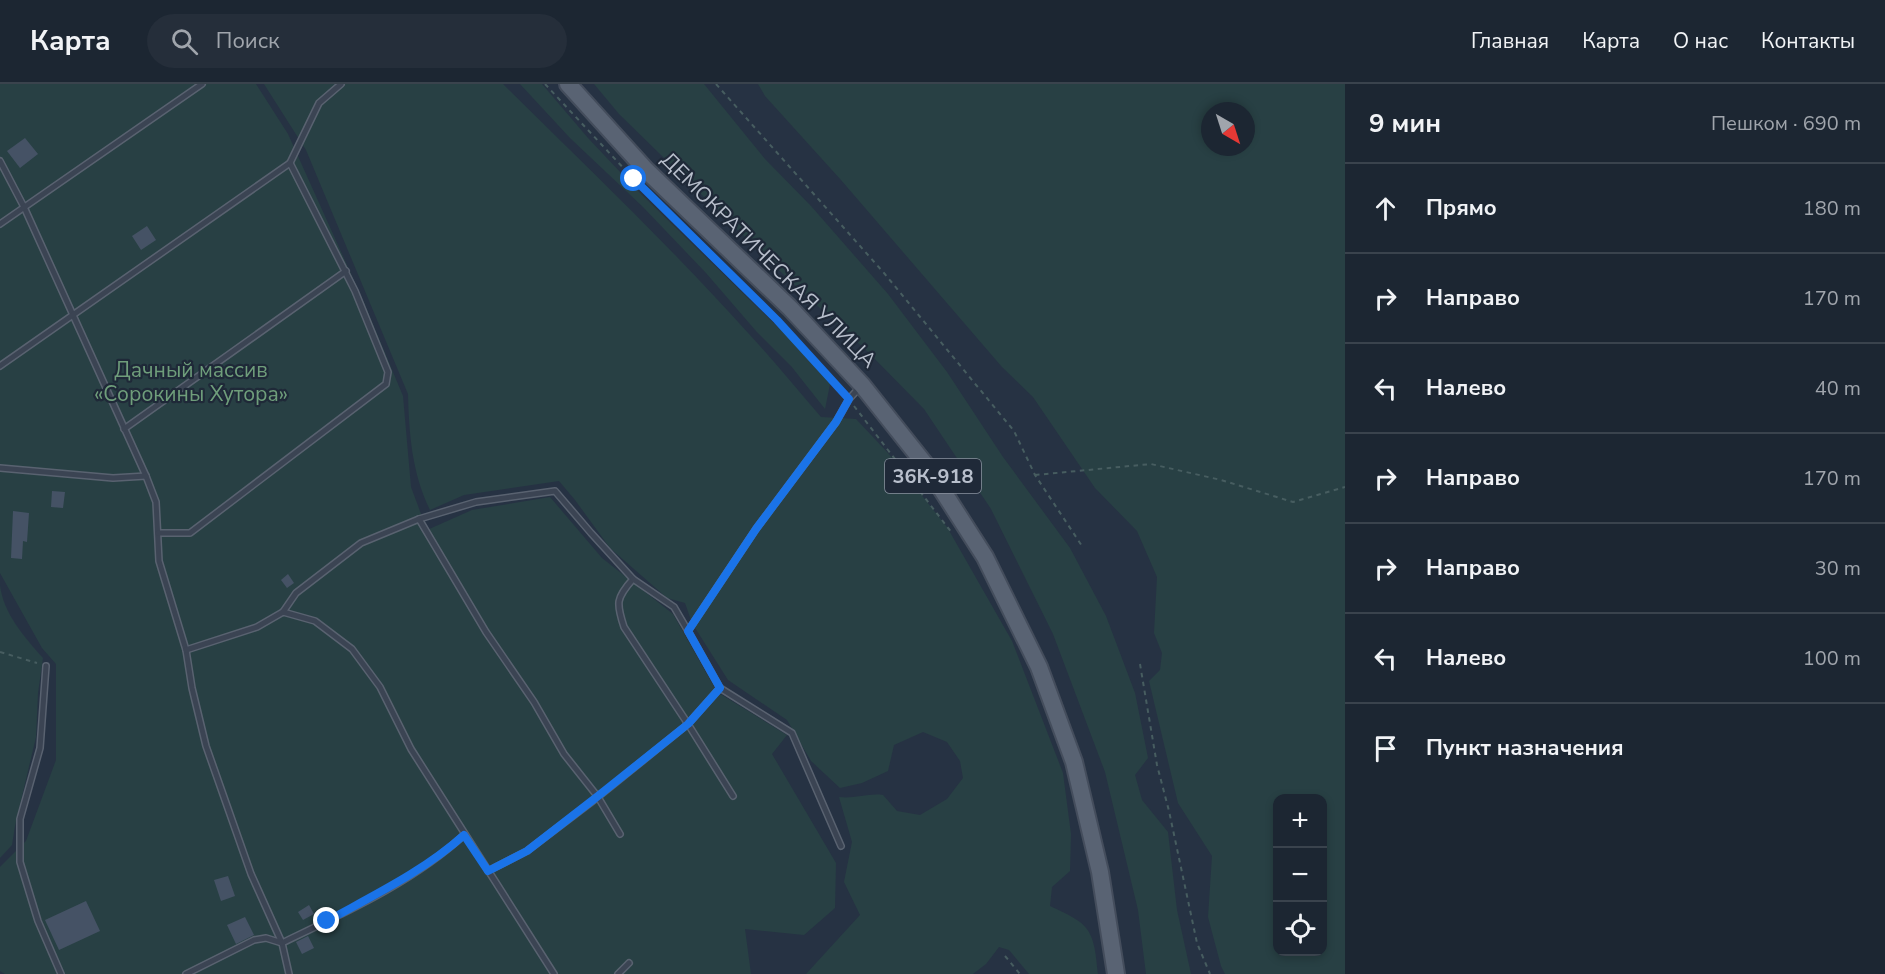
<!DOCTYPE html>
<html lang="ru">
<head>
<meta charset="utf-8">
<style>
	body { margin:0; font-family:"Nunito Sans",sans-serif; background:#252e3a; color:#f1f3f6 }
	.controls { position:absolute; right:18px; bottom:18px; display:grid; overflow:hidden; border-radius:12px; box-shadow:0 3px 9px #0003 }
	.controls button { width:54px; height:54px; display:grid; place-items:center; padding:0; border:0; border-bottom:2px solid #3a434d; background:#1c2632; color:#f1f3f6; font:30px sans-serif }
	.compass { position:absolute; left:1201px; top:18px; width:54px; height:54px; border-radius:50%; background:#1c2632; box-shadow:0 3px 9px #0003; rotate:141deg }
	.stop { position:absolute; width:18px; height:18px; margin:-14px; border:4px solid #1a73e8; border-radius:50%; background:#fff }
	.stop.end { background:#1a73e8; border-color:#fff; box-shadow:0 2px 6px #0008 }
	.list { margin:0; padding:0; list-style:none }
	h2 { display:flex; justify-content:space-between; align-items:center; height:78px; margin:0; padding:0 24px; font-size:26px }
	h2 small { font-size:20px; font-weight:400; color:#a0a5ac }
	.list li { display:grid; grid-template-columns:39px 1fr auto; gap:18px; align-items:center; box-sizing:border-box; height:90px; padding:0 24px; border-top:2px solid #3a434d }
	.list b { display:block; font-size:22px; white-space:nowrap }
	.list em { font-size:20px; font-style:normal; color:#a0a5ac }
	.icon { flex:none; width:33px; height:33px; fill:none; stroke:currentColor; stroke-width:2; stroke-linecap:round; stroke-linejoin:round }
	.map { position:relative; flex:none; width:1345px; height:890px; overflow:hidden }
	header { display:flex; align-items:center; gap:36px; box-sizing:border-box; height:84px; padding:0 30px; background:#1c2632; border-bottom:2px solid #3a434d }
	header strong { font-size:28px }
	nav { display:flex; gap:33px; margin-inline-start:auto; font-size:21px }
	.search { width:420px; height:54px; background:#252e3a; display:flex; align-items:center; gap:15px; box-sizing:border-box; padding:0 21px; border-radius:33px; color:#a0a5ac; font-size:22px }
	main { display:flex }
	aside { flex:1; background:#1c2632 }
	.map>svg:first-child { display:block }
	.green { fill:#284044; fill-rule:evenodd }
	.building { fill:#455265 }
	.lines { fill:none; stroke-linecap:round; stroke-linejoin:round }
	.lane-casing { stroke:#596270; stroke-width:8 }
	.primary-casing { stroke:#444d5c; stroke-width:20 }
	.path { stroke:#475d60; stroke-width:2; stroke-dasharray:4.5 4.5; stroke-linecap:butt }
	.lane { stroke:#3b4453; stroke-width:5 }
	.primary { stroke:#596373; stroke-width:16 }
	.route { stroke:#1a73e8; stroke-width:8 }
	.labels { text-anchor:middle; stroke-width:4.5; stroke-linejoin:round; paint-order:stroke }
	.shield { fill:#1f2938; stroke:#8a92a0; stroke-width:1.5 }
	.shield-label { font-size:20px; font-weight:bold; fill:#b8bfcc }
	.street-label { font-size:21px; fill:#b8bfcc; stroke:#1f2938 }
	.park-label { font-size:21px; fill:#6f9e7b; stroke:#1f2938 }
</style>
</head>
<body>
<header>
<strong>Карта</strong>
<div class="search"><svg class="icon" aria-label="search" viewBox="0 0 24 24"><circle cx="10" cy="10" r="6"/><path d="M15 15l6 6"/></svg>Поиск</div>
<nav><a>Главная</a><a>Карта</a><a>О нас</a><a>Контакты</a></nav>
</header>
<main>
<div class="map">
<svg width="1345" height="890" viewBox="0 0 1345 890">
	<rect width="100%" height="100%" fill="#263243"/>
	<g class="green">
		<polygon points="0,0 256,0 288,50 365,221 403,312 411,403 427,446 472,426 550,413 602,474 673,530 717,608 787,651 772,670 836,779 835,824 804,851 745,845 751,890 5,890 0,887 0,783 26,757 56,676 56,580 42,564 0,489"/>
		<path d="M 264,0 L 503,0 C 586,82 671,163 749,250 C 774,277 797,305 821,333 L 856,335 L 888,369 L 947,443 L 1012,557 L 1063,689 L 1071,750 L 1070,787 L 1052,803 L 1050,822 C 1060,827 1080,835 1086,844 C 1096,856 1096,876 1098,890 L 1029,890 L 1009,866 L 999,863 L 986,880 L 973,890 L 806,890 L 860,831 L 844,798 L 852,758 L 839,713 C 854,715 868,709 883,711 L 897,727 L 920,731 L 947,715 L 963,694 L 960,677 L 947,658 L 923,648 L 894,661 L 888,687 L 862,699 L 840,704 L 811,677 L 787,636 L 728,596 L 692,539 L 685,519 L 667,514 L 610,464 L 575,416 L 559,397 L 464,411 L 430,426 C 412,389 409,350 408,310 L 306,66 Z"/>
		<polygon points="520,0 542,0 588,54 638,107 831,295 825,325 791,282 756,247 706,189 643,123 570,54"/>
		<polygon points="594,0 704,0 765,75 811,122 888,210 947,288 1003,373 1070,464 1106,532 1135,609 1148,674 1135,691 1142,716 1168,748 1177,826 1191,890 1146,890 1138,826 1105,688 1053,550 991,425 924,325 867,267 785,192 619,30"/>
		<path d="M 758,0 L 1345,0 L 1345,890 L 1225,890 L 1221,882 L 1208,833 L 1212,772 L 1178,719 L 1149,597 L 1160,586 L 1162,569 L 1154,549 L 1157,493 L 1137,447 L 1095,404 L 1033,313 L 1002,283 L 841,96 L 765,12 ZM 1210,27 L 1246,27 L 1246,63 L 1210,63 ZM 1278,714 L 1322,714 L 1322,868 L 1278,868 Z"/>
		<path d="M 0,501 C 3,529 25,554 43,574 L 38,609 L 36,653 L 15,742 L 12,761 L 0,774 Z"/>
	</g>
	<g class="building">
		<polygon points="25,54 38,70 20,84 7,67"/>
		<polygon points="147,142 156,156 141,166 132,152"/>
		<polygon points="52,407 65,408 63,424 51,423"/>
		<polygon points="13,427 29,429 27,458 23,457 22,475 11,474"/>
		<polygon points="288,490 294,499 287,504 281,496"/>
		<polygon points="228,792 235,812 221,817 214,796"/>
		<polygon points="86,817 100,847 59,866 45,836"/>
		<polygon points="309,821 314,830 303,836 298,828"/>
		<polygon points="245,833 254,851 236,860 227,841"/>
		<polygon points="308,852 314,864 302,870 296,858"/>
	</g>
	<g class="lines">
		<defs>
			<g id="lane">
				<polyline points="0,77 24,123 146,392 156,418 159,477 186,566 192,604 206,662 251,790 282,859 289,890"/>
				<polyline points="0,140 202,0"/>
				<polyline points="0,282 290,79"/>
				<polyline points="124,345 346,187"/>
				<polyline points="0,384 113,394 146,392"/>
				<path d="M 419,435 L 476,418 L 555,407 L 591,449 L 633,495 C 616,514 616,519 624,543 L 688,640 L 733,712"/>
				<polyline points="158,449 190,449 386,300 388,288 355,207 290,79 319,19 341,0"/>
				<polyline points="633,495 674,523 688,547 756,445 836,338 849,315 861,302"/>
				<polyline points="283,528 296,509 361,459 419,435 486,548 534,618 564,670 598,713 620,750"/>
				<polyline points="688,547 720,604 792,649 841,762"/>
				<polyline points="186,566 257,543 283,528 315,537 352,565 380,603 411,665 554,890"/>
				<polyline points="46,582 40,664 20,735 20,778 38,837 61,890"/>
				<polyline points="488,787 527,767 598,713 688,640 720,604"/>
				<path d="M 186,890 L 254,856 L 266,854 L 282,859 C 344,829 413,798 464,751"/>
				<polyline points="618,890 629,879"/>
			</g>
			<polyline id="primary" points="568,0 646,86 790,224 862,301 928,384 985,473 1039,583 1074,678 1100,788 1116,890"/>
		</defs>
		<use href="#lane" class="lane-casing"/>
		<use href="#primary" class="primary-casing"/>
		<g class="path">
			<polyline points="545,0 629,90"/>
			<polyline points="716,0 884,189 1014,347 1035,391 1082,462"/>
			<polyline points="648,109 777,236 843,309"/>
			<polyline points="854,322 952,449"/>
			<polyline points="1035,391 1151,380 1221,396 1293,418 1345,403"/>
			<polyline points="0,568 37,579"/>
			<polyline points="1140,580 1157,681 1169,727 1197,859 1210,890"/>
			<polyline points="1005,872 1020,890"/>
		</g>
		<use href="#lane" class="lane"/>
		<use href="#primary" class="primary"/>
	</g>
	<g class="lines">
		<path class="route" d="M 327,837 C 374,811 424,787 464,751 L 488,787 L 527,767 L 598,712 L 688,640 L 720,604 L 688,547 L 756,445 L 836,338 L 849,315 L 777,236 L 634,95"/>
	</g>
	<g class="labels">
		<rect class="shield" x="885" y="375" width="96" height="34" rx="4.5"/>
		<g class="shield-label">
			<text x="933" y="399">36К-918</text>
		</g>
		<g class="street-label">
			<text transform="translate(769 176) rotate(45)" y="7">ДЕМОКРАТИЧЕСКАЯ УЛИЦА</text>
		</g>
		<g class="park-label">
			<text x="191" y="293">Дачный массив<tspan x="191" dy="24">«Сорокины Хутора»</tspan></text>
		</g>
	</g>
</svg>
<div class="controls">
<button>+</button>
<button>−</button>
<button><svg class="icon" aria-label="locate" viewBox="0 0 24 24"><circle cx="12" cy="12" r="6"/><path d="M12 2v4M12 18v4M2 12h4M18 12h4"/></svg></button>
</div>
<svg class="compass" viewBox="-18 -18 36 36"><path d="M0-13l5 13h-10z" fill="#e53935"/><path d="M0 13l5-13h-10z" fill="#a0a5ac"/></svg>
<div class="stop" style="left:634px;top:95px"></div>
<div class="stop end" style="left:327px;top:837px"></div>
</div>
<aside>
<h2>9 мин<small>Пешком · 690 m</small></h2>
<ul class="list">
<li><svg class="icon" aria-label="ahead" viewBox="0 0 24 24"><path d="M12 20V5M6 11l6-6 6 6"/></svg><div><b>Прямо</b></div><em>180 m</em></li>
<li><svg class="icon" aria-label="right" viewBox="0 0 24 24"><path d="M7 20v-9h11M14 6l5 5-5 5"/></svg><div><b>Направо</b></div><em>170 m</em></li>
<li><svg class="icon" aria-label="left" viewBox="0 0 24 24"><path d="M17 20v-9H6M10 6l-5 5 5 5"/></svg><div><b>Налево</b></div><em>40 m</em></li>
<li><svg class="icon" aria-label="right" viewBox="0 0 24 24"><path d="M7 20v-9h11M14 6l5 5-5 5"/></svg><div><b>Направо</b></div><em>170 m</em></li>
<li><svg class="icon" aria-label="right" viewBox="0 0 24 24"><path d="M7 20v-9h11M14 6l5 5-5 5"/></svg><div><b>Направо</b></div><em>30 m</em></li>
<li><svg class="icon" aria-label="left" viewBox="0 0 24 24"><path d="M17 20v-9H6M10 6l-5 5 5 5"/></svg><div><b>Налево</b></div><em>100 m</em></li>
<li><svg class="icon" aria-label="arrive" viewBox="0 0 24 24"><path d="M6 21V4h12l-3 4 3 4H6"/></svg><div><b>Пункт назначения</b></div></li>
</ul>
</aside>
</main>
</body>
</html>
